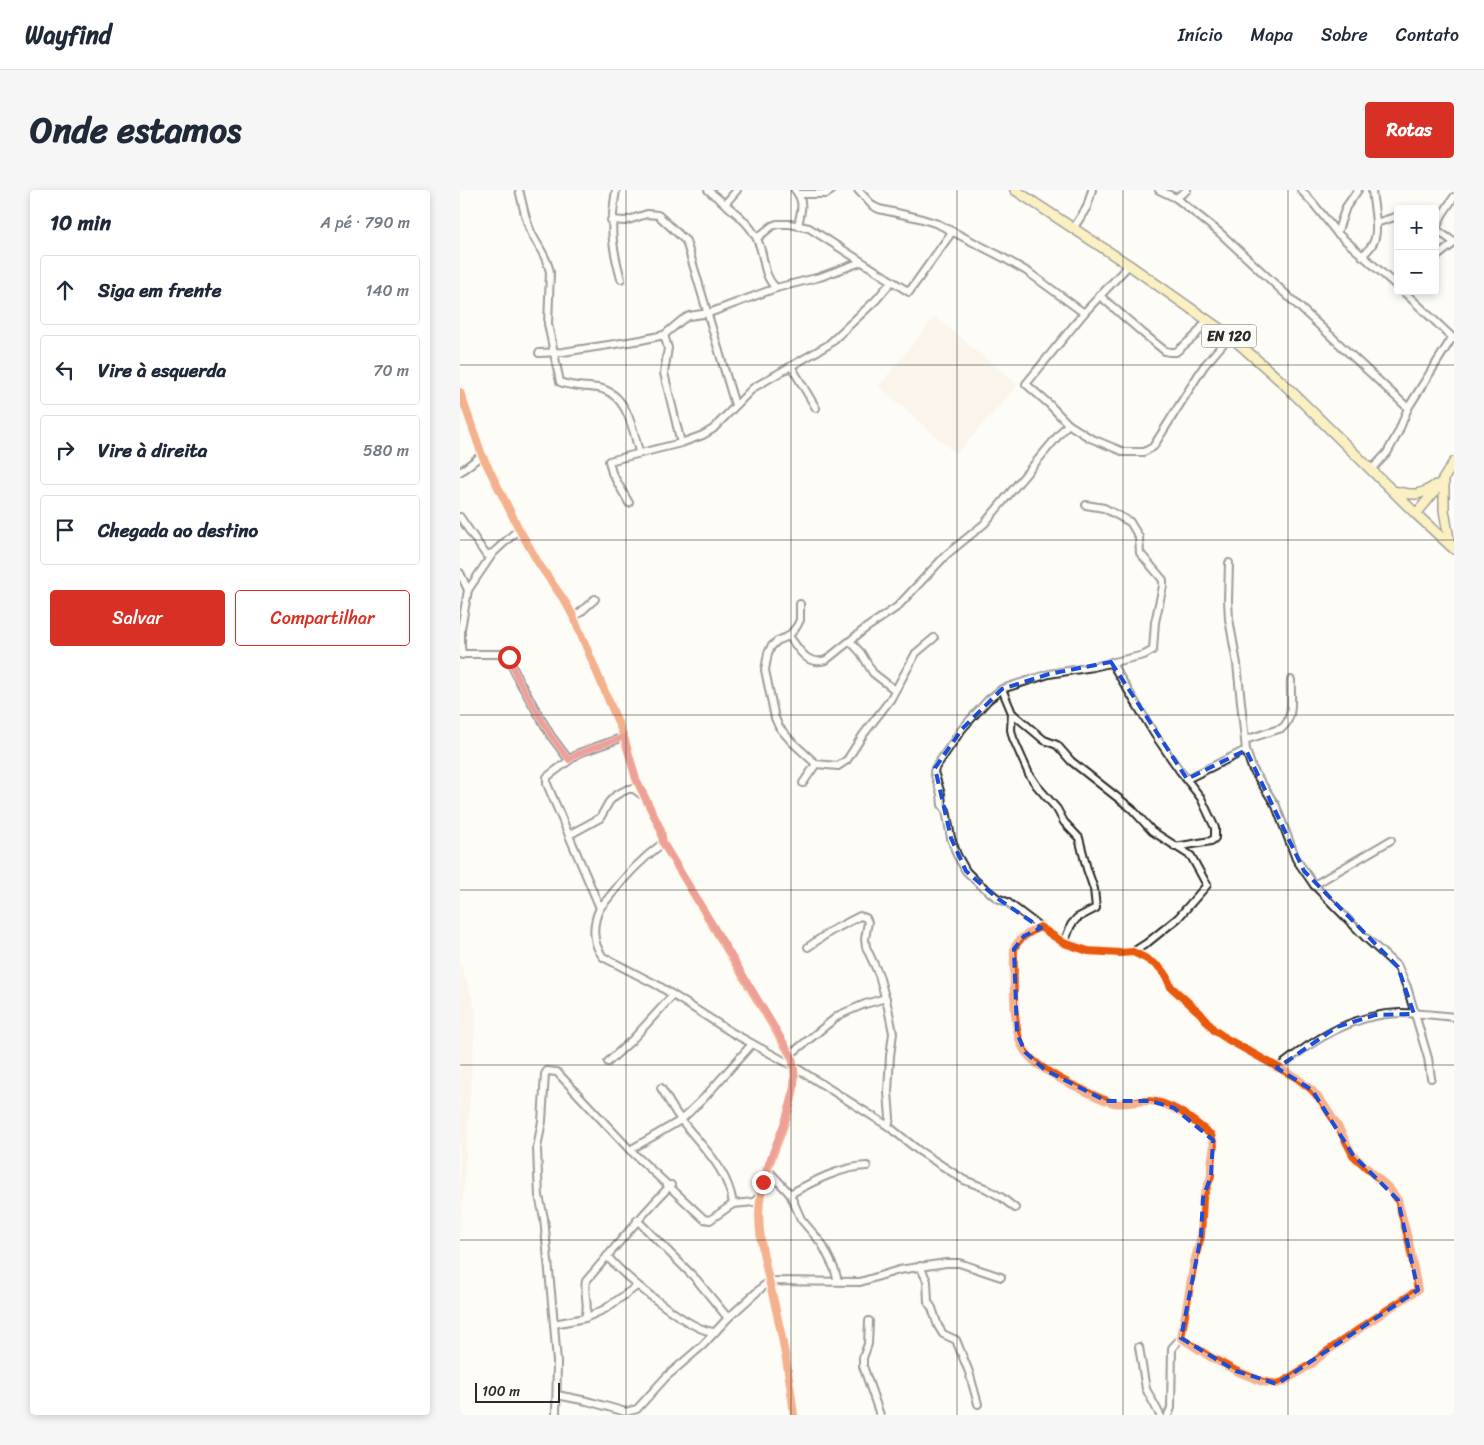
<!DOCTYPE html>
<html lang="pt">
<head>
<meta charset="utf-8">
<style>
	body { margin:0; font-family:Sriracha,sans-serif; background:#f6f6f7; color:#1f2937 }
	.controls { position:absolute; right:15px; top:15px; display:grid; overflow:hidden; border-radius:5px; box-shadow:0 2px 8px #0003 }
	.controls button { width:45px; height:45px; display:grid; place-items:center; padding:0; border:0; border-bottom:1px solid #e0e1e3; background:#fff; color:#1f2937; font:25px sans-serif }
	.scale { position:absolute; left:15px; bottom:12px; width:85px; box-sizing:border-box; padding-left:5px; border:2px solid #2b2b2b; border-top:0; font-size:14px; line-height:18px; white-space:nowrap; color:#2b2b2b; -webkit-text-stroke:4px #fdfcf7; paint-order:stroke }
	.stop { position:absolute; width:15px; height:15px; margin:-11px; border:4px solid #d93025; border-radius:50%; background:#fff }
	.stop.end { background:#d93025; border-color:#fff; box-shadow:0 1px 5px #0008 }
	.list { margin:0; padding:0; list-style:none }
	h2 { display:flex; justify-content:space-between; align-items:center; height:65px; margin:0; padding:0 20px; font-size:21px }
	h2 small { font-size:16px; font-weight:400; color:#747a83 }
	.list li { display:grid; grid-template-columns:32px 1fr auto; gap:15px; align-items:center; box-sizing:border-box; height:70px; margin:0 10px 10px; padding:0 10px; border:1px solid #e0e1e3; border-radius:5px }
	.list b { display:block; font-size:19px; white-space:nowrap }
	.list em { font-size:16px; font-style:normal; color:#747a83 }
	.actions { display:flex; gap:10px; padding:15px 20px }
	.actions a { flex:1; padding:11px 0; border:1px solid #d93025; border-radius:5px; text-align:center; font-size:18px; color:#d93025 }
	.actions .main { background:#d93025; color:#fff }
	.icon { flex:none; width:28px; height:28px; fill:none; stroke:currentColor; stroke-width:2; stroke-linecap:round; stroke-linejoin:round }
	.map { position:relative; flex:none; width:994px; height:1225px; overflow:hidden; border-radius:5px }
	header { display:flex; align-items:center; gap:30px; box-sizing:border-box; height:70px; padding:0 25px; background:#fff; border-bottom:1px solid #e0e1e3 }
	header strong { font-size:24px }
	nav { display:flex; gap:28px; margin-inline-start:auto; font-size:18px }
	.intro { display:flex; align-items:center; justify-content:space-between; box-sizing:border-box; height:120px; padding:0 30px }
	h1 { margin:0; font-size:35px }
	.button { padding:12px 22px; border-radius:5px; background:#d93025; color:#fff; font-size:18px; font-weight:700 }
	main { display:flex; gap:30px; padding:0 30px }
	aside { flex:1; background:#fff; border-radius:5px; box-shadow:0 2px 8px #0003 }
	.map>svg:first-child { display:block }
	.built { fill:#f7ebdb }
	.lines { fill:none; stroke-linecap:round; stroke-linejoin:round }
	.minor-casing { stroke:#2b2b2b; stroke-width:10 }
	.major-casing { stroke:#2b2b2b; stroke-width:12 }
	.minor { stroke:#fdfcf7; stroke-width:6 }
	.major { stroke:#f5e382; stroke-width:9 }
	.cycleway-casing { stroke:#fdfcf7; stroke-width:11 }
	.cycleway { stroke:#e8590c; stroke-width:8 }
	.route { stroke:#d93025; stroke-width:6 }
	.marked { fill:none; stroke:#1d4ed8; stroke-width:4; stroke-dasharray:10 6; stroke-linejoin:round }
	.grid { fill:none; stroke:#2b2b2b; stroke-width:1; stroke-opacity:0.55 }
	.labels { text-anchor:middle; stroke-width:4; stroke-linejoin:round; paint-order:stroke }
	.shield { fill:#fdfcf7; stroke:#6a6a68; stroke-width:1 }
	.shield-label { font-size:14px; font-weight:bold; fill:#2b2b2b }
</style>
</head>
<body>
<header>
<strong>Wayfind</strong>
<nav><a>Início</a><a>Mapa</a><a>Sobre</a><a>Contato</a></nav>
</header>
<div class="intro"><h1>Onde estamos</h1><a class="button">Rotas</a></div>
<main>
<aside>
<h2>10 min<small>A pé · 790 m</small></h2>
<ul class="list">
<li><svg class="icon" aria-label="ahead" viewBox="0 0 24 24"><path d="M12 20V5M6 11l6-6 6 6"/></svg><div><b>Siga em frente</b></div><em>140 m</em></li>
<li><svg class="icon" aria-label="left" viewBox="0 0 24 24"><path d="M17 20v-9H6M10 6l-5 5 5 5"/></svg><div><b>Vire à esquerda</b></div><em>70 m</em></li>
<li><svg class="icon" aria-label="right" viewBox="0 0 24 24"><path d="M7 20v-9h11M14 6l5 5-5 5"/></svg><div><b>Vire à direita</b></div><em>580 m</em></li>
<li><svg class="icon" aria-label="arrive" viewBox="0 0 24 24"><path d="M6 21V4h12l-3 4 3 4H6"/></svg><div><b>Chegada ao destino</b></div></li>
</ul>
<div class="actions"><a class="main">Salvar</a><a>Compartilhar</a></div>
</aside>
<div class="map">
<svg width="994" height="1225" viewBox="0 0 994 1225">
	<rect width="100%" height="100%" fill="#fdfcf7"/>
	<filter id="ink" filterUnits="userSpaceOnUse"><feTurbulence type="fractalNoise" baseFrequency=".02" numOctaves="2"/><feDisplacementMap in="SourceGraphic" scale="10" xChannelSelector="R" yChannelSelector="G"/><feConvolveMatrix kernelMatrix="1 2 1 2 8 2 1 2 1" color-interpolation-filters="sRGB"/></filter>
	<g filter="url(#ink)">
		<g class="built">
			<polygon points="475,127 558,195 496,264 419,196"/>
			<polygon points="0,773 16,820 0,1049"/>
		</g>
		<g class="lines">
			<defs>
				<g id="minor">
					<path d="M 59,0 C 63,14 65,30 71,42 C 78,57 86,64 90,82 L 88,134 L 100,192 C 111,197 126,196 138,198 C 167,203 173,239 179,262"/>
					<path d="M 156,0 C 150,37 151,53 161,89"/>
					<path d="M 248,0 C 264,14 286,28 296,47 C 306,65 301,84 316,98"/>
					<path d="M 335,0 C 345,11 341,22 338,35"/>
					<polyline points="398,0 413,16 419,19 459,28 478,34 542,67 568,82 624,123"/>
					<polyline points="699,0 716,8 759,42 948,218"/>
					<polyline points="841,0 853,13 877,43 938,97"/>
					<polyline points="338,4 366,4 372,0"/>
					<polyline points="716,8 727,0"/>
					<polyline points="265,14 277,0"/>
					<polyline points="151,30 165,31 187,24 198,25 226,51 275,215"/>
					<polyline points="916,33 938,26"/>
					<polyline points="613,39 627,17 632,0"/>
					<polyline points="975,39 994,52"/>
					<polyline points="976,39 982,25 994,7"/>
					<polyline points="877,43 886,17 898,0"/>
					<polyline points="297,48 312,36 317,34 330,34 349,38 449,102 492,42"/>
					<path d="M 902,66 C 906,62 911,58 913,53 C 920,41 913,14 912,0"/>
					<polyline points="975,68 994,53"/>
					<polyline points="669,75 624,123 566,194 589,214 608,234 630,248 664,262 684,262 693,257 744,176 770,146"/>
					<polyline points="943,101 994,149"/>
					<polyline points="639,105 684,144 705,161 710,162 716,162 735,146 747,130"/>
					<polyline points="204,145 208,158 204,183 221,253"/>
					<polyline points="79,163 103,162 181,150 204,145 222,130 229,126 249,123 316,98 360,87 401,72"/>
					<polyline points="331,176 356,218"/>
					<path d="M 0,202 L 22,265 L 59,339 L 79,374 L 106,413 L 114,428 L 164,547 L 176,589 L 201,640 L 203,653 L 332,868 C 344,909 309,962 301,1003 C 294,1041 308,1083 316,1120 C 324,1154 330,1190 334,1225"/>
					<polyline points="912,279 927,263 938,243 948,218 992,148"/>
					<polyline points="0,282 22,265"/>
					<polyline points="169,313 152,283 149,271 221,253 243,245 253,239 293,198 368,155 416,110 432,91"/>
					<polyline points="0,327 26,365 33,363"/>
					<polyline points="769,373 768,410 769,429 777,474 786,560 792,578 816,616 836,669 854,695 906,748 938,777 947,797 968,868 971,888"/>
					<polyline points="0,383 8,400"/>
					<polyline points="340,414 340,430 337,436 329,446 317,451 311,457 308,463 305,480 315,528 319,537 331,551 356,574 378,576 387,570 403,545 430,510 456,463 474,448"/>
					<polyline points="114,428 135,409"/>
					<path d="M 329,446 C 339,459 346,476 366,470 L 406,438 L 437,417 L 486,365 L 524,334 L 608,234"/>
					<polyline points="391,452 401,463 413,483 435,500"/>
					<polyline points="0,464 47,464 58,489 91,546 109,570"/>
					<polyline points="2,465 1,456 1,439 8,400 33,363 59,339"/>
					<polyline points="651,472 695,545 720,581 741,608 755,638 755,648 751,651 715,657"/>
					<polyline points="542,499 552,523 551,540 553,548 569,584 577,596 597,619 604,632 619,648 627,679 634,699 636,718 617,728 611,735 604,753"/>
					<polyline points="552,523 584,550 597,555 611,571 672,619 692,641 731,666 747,695 718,728 687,753 673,762"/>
					<path d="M 785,550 L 822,538 C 835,528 830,504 831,490"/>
					<polyline points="727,589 786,560"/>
					<polyline points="343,593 356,574"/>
					<polyline points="109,645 140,628 149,612 156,605 168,599 174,599 182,605"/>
					<path d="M 203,653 C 183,668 165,686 150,706 C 147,710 143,714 140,718 C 132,734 132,753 143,767 L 199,796 L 271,842 L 335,877 L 428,936 L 458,960 L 504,990 L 525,998 L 541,1007 L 555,1018"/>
					<polyline points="854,695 931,650"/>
					<polyline points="140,718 87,594 87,587 119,563 164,547"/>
					<path d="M 580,737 L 604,753 L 628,761 L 660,763 L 673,762 L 685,768 L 699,777 L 705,784 L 711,797 L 740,823 L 754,840 L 767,849 L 837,888 L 852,900 L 863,913 L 879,938 L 893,965 L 930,999 L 938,1010 L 949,1052 L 958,1100 L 927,1120 L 866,1162 L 853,1173 L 823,1192 L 817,1194 L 803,1192 L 776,1181 L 750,1167 L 721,1148 L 734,1072 L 741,1046 L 743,1008 L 751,986 L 751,974 L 754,955 L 751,945 C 733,931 713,912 688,911 C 677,911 665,915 654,913 C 640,910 626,901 612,895 C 597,888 573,874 564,860 C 551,840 554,784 554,759 C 558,748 570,742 580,737 Z"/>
					<polyline points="580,737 547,712 537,708 517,692 506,681 497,665 491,648 486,620 482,615 481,604 474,582 475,578 502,539 528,510 542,499 589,484 633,477 684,465 693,460 695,432 703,396 703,390 680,363 679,347 670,332 644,318 626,315"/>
					<polyline points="348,757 371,741 400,726 406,728 408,732 405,749 406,757 419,785 428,818 433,843 430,866 428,902 430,928 428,936"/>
					<polyline points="331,864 379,825 405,814 426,808"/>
					<polyline points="148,872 172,850 213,805"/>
					<path d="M 818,878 C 853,850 893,824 940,823 C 958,823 976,825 994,827"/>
					<path d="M 201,898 C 208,909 214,921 222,931 C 243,958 268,979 273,1014"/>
					<polyline points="170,960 221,930 243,909 292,854"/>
					<polyline points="307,979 330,1004 341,1029 362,1054 374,1078 378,1091"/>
					<path d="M 330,1004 C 354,991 380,977 407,976"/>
					<polyline points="177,1030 236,1089 268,1128"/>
					<path d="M 147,1066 C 164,1086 230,1142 255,1142"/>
					<polyline points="460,1076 467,1091 468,1112 472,1118 478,1136 483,1144 496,1150 509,1182 518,1214"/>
					<path d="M 125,1128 C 130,1114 123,1104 126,1091 C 154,1059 180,1026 211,995"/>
					<polyline points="409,1131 408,1154 403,1168 403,1176 420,1225"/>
					<polyline points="94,1134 125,1128 145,1119 177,1096"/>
					<polyline points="679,1157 686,1199 700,1225"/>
					<polyline points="97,1205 127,1211 166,1222 177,1219 206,1187 243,1155 268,1128 309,1091 400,1092 439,1080 486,1073 499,1073 541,1087"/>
					<polyline points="96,1225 97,1172 94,1134 84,1028 79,1006 78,985 77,958 82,931 85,884 87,881 97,882 170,960 244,1029 250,1030 273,1014 294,1012 300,1006"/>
					<polyline points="708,1225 711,1218 712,1158 721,1148"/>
				</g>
				<g id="major">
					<polyline points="555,0 669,75 770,146 823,193 956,324 994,359"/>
					<polyline points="984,289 984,320 990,355"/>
					<path d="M 934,301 C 952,305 959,307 976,295"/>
					<polyline points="956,324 979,296 994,272"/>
				</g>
			</defs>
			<use href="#minor" class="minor-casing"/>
			<use href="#major" class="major-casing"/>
			<use href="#minor" class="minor"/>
			<use href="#major" class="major"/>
			<defs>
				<g id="cycleway">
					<path d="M 0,202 L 22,265 L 59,339 L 79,374 L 106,413 L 114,428 L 164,547 L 176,589 L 201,640 L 203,653 L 332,868 C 344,909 309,962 301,1003 C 294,1041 308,1083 316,1120 C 324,1154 330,1190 334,1225"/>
					<path d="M 580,737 L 604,753 L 628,761 L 660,763 L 673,762 L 685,768 L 699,777 L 705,784 L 711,797 L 740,823 L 754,840 L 767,849 L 837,888 L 852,900 L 863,913 L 879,938 L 893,965 L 930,999 L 938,1010 L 949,1052 L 958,1100 L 927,1120 L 866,1162 L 853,1173 L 823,1192 L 817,1194 L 803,1192 L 776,1181 L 750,1167 L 721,1148 L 734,1072 L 741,1046 L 743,1008 L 751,986 L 751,974 L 754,955 L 751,945 C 733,931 713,912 688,911 C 677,911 665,915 654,913 C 640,910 626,901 612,895 C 597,888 573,874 564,860 C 551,840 554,784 554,759 C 558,748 570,742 580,737 Z"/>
				</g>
			</defs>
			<use href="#cycleway" class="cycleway-casing"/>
			<use href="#cycleway" class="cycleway"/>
		</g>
	</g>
	<g class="lines" filter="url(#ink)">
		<path class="route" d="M 49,467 L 58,489 L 91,546 L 109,570 L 119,563 L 164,547 L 176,589 L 201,640 L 203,653 L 331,864 C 346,907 311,951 303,992"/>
	</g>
	<path d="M0 0H994V1225H0ZM 651,472 L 727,589 L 786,560 L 844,681 L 938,777 L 954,824 L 915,825 L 877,837 L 817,878 L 852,900 L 893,965 L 938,1010 L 958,1100 L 817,1194 L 776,1181 L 721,1148 L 741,1046 L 743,1008 L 751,986 L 753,950 L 714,918 L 691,911 L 646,911 L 585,880 L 565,862 L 557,843 L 554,759 L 564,746 L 581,738 L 537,708 L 506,681 L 491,648 L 475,578 L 502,539 L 542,499 L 589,484 Z" fill="#fdfcf7" fill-opacity=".55" fill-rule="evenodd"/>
	<path class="marked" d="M 651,472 L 727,589 L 786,560 L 844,681 L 938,777 L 954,824 L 915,825 L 877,837 L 817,878 L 852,900 L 893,965 L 938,1010 L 958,1100 L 817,1194 L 776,1181 L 721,1148 L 741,1046 L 743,1008 L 751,986 L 753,950 L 714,918 L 691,911 L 646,911 L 585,880 L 565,862 L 557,843 L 554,759 L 564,746 L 581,738 L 537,708 L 506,681 L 491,648 L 475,578 L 502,539 L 542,499 L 589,484 Z"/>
	<path class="grid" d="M 166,0 L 166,1225M 331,0 L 331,1225M 497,0 L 497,1225M 663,0 L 663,1225M 828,0 L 828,1225M 0,175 L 994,175M 0,350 L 994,350M 0,525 L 994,525M 0,700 L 994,700M 0,875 L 994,875M 0,1050 L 994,1050"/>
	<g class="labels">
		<rect class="shield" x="741.5" y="134.5" width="55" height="23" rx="4"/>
		<g class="shield-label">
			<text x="769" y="151">EN 120</text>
		</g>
	</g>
</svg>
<div class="controls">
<button>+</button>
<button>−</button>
</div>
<div class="scale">100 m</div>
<div class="stop" style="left:49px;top:467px"></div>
<div class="stop end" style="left:303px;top:992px"></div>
</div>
</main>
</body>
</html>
